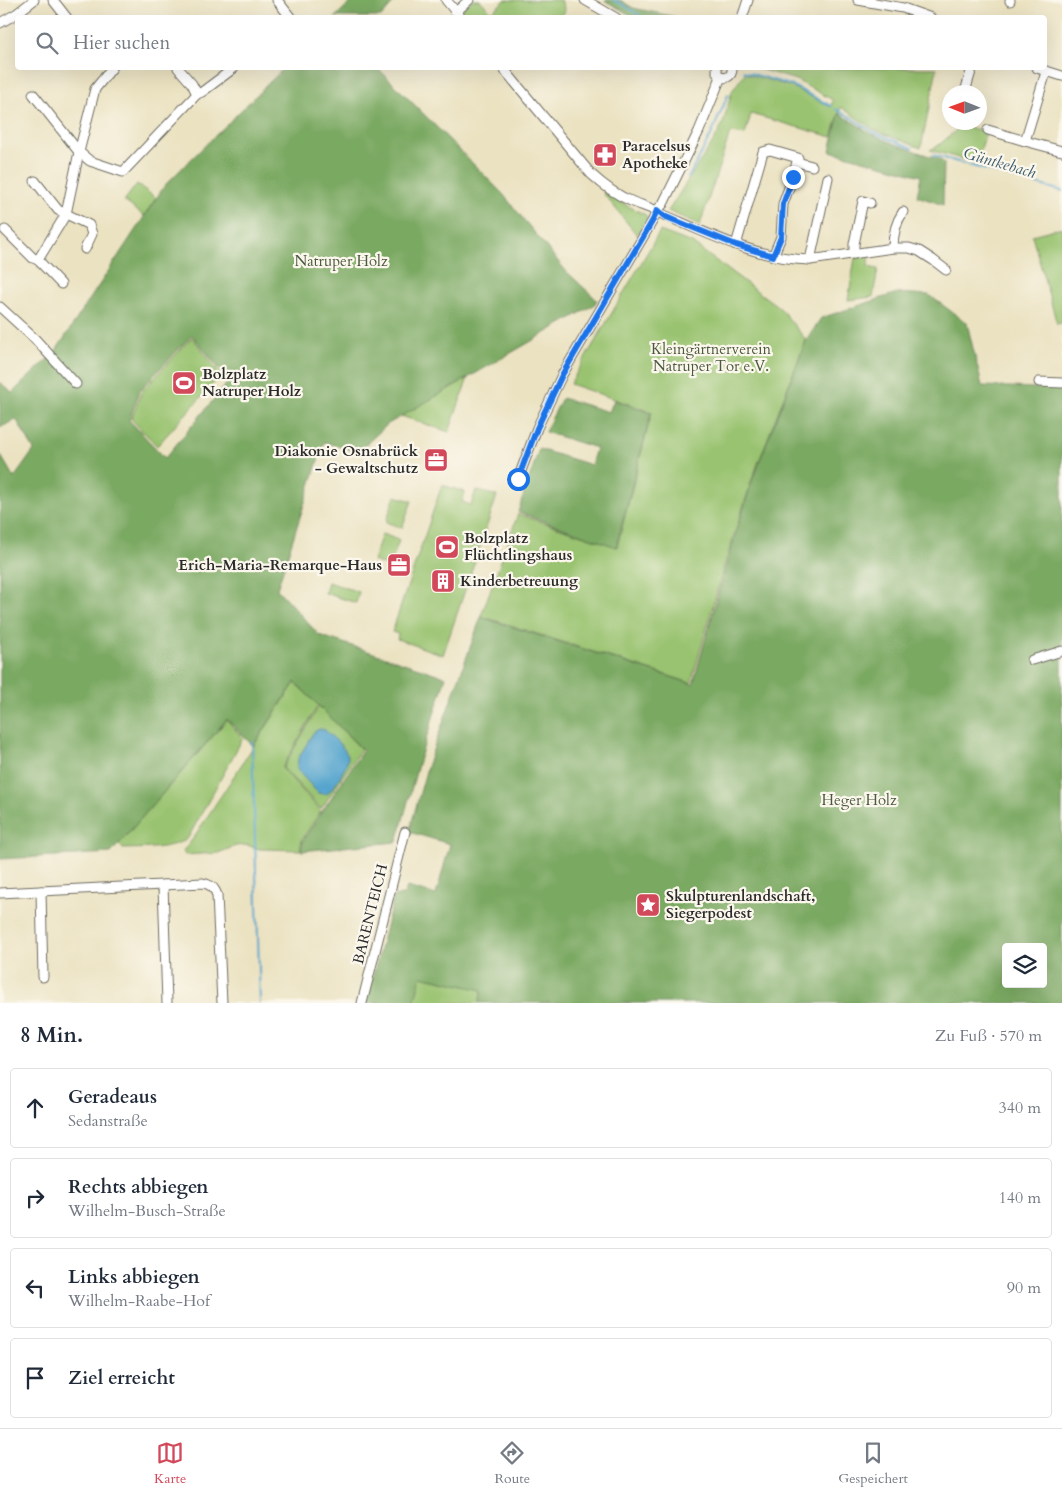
<!DOCTYPE html>
<html lang="de">
<head>
<meta charset="utf-8">
<style>
	body { margin:0; font-family:Cardo,serif; background:#f2f2f3; color:#1f2937 }
	.controls { position:absolute; right:15px; bottom:15px; display:grid; overflow:hidden; border-radius:5px; box-shadow:0 5px 20px #0002 }
	.controls button { width:45px; height:45px; display:grid; place-items:center; padding:0; border:0; border-bottom:1px solid #e0e1e3; background:#fff; color:#1f2937; font:25px sans-serif }
	.compass { position:absolute; left:942px; top:85px; width:45px; height:45px; border-radius:50%; background:#fff; box-shadow:0 5px 20px #0002; rotate:271deg }
	.stop { position:absolute; width:15px; height:15px; margin:-11px; border:4px solid #1a73e8; border-radius:50%; background:#fff }
	.stop.end { background:#1a73e8; border-color:#fff; box-shadow:0 1px 5px #0008 }
	.list { margin:0; padding:0; list-style:none }
	h2 { display:flex; justify-content:space-between; align-items:center; height:65px; margin:0; padding:0 20px; font-size:21px }
	h2 small { font-size:16px; font-weight:400; color:#747a83 }
	.list li { display:grid; grid-template-columns:32px 1fr auto; gap:15px; align-items:center; box-sizing:border-box; height:80px; margin:0 10px 10px; padding:0 10px; border:1px solid #e0e1e3; border-radius:5px }
	.list b { display:block; font-size:19px; white-space:nowrap }
	.list p { margin:0; font-size:16px; white-space:nowrap; color:#747a83 }
	.list em { font-size:16px; font-style:normal; color:#747a83 }
	.icon { flex:none; width:28px; height:28px; fill:none; stroke:currentColor; stroke-width:2; stroke-linecap:round; stroke-linejoin:round }
	.map { position:relative; flex:none; width:1062px; height:1003px; overflow:hidden }
	.search { position:absolute; background:#fff; box-shadow:0 5px 20px #0002; left:15px; right:15px; top:15px; height:55px; display:flex; align-items:center; gap:12px; box-sizing:border-box; padding:0 18px; border-radius:5px; color:#747a83; font-size:19px }
	.sheet { height:425px; background:#fff }
	nav { display:flex; justify-content:space-around; align-items:center; box-sizing:border-box; height:70px; border-top:1px solid #e0e1e3; background:#fff; font-size:14px; color:#747a83 }
	nav a { display:grid; justify-items:center; gap:2px }
	nav .on { color:#d1495b }
	.map>svg:first-child { display:block }
	.green { fill:#99c370; stroke:#62774e }
	.forest { fill:#7aa962; stroke:#526a46; fill-rule:evenodd }
	.water { fill:#54a4ce; stroke:#40687c }
	.lines { fill:none; stroke-linecap:round; stroke-linejoin:round }
	.stream { stroke:#54a4ce; stroke-width:2 }
	.minor-casing { stroke:#6e6b60; stroke-width:11 }
	.minor { stroke:#fff; stroke-width:9 }
	.route { stroke:#1a73e8; stroke-width:6 }
	.labels { text-anchor:middle; stroke-width:4.5; stroke-linejoin:round; paint-order:stroke }
	.poi-label { font-size:15px; font-weight:bold; fill:#2b2b2b; stroke:#fbf7ec; text-anchor:start }
	.park-label { font-size:15px; fill:#4c5940; stroke:#fbf7ec }
	.street-label { font-size:15px; fill:#2b2b2b; stroke:#fbf7ec }
	.water-label { font-size:16px; font-style:italic; fill:#3b5b6c; stroke:#fbf7ec }
</style>
</head>
<body>
<div class="map">
<svg width="1062" height="1003" viewBox="0 0 1062 1003">
	<rect width="100%" height="100%" fill="#fbf7ec"/>
	<filter id="ink" filterUnits="userSpaceOnUse"><feTurbulence type="fractalNoise" baseFrequency=".02" numOctaves="2"/><feDisplacementMap in="SourceGraphic" scale="10" xChannelSelector="R" yChannelSelector="G"/><feConvolveMatrix kernelMatrix="1 2 1 2 8 2 1 2 1" color-interpolation-filters="sRGB"/></filter>
	<filter id="wash" filterUnits="userSpaceOnUse"><feTurbulence type="fractalNoise" baseFrequency=".0096" numOctaves="4" result="noise"/><feDisplacementMap in="SourceGraphic" scale="20" xChannelSelector="R" yChannelSelector="G"/><feGaussianBlur stdDeviation="1.12" result="paint"/><feColorMatrix in="noise" values="0 0 0 0 0 0 0 0 0 0 0 0 0 0 0 0 0 1.4 0 .05"/><feComposite in="paint" operator="in"/></filter>
	<g filter="url(#wash)">
		<rect width="100%" height="100%" fill="#ebe2c1"/>
		<g class="green">
			<polygon points="472,0 480,0 492,12 505,0 561,0 565,11 561,17 468,18 461,10"/>
			<polygon points="760,68 937,68 921,148 874,130 841,107 832,137 751,114 745,135 730,133 700,225 668,211 716,137 723,123 732,91 745,73 792,87 831,107 833,100 796,80 760,69"/>
			<polygon points="962,125 986,132 977,163 930,150 939,145"/>
			<polygon points="137,184 156,198 144,216 124,201"/>
			<polygon points="604,192 624,204 646,215 647,219 637,235 603,193"/>
			<polygon points="1062,227 1062,323 1057,324 1032,235"/>
			<polygon points="660,231 692,243 780,308 806,340 752,479 724,567 691,683 481,616 518,514 617,547 652,412 570,384"/>
			<polygon points="870,256 868,267 878,269 873,297 848,300 855,258"/>
			<polygon points="192,337 221,375 157,446 131,419 142,391"/>
			<polygon points="468,378 449,432 401,416"/>
			<polygon points="442,485 465,492 462,502 471,505 476,490 497,496 443,655 397,639 398,634 392,632"/>
			<polygon points="395,496 412,501 402,528 386,522"/>
			<polygon points="382,534 399,540 390,567 373,561"/>
			<polygon points="328,582 359,592 356,603 325,593"/>
			<polygon points="295,683 318,705 282,768 321,811 302,839 300,850 259,849 247,845 236,846 218,853 185,855 183,851 192,840"/>
			<polygon points="319,706 361,749 321,809 283,768"/>
			<path d="M 227,720 L 243,738 L 188,838 C 170,850 145,848 123,849 L 119,844 Z"/>
			<polygon points="421,976 482,990 479,1003 414,1003"/>
		</g>
		<g class="forest">
			<polygon points="353,0 396,0 381,17 335,17"/>
			<polygon points="604,0 620,0 633,8 676,17 634,17"/>
			<path d="M 284,68 L 378,68 L 502,193 L 566,271 L 597,300 L 594,305 L 388,424 L 364,446 L 354,451 L 324,442 L 277,589 L 319,635 L 446,677 L 419,761 L 397,842 L 301,851 L 303,840 L 363,750 L 295,682 L 253,746 L 227,719 L 111,853 L 0,859 L 0,454 L 14,478 L 34,450 L 16,419 L 0,428 L 0,382 L 12,393 L 55,352 L 165,185 ZM 192,335 L 229,381 L 165,458 L 129,420 L 140,390 Z"/>
			<polygon points="839,113 872,134 895,144 941,160 944,163 943,205 917,196 921,176 830,151"/>
			<path d="M 897,293 L 929,295 L 967,323 L 982,386 L 1062,389 L 1062,1003 L 479,1003 L 482,990 L 421,976 L 414,1003 L 366,1003 L 394,896 L 404,895 L 407,887 L 436,895 L 450,844 L 409,832 L 428,764 L 481,617 L 693,684 L 725,569 L 752,481 L 806,341 L 821,318 ZM 1006,947 L 1043,947 L 1043,984 L 1006,984 Z"/>
			<polygon points="562,398 609,412 614,400 651,413 616,547 518,512 539,449 591,465 596,448 545,432"/>
		</g>
		<path class="water" d="M 321,729 L 325,730 C 331,736 347,749 348,757 C 349,764 335,786 329,792 C 326,795 322,794 318,793 L 298,771 L 297,768 L 298,759 L 313,733 L 317,730 Z"/>
		<g class="lines">
			<g class="stream">
				<polyline points="613,0 620,3 644,18"/>
				<polyline points="743,71 793,86 831,106"/>
				<polyline points="836,109 850,117 873,132 912,148"/>
				<polyline points="933,155 1062,191"/>
				<polyline points="688,178 711,135 728,95"/>
				<polyline points="252,742 260,1003"/>
			</g>
		</g>
	</g>
	<g filter="url(#ink)">
		<g class="lines">
			<defs>
				<g id="minor">
					<polyline points="53,0 67,18"/>
					<polyline points="277,0 291,18"/>
					<polyline points="446,0 461,18"/>
					<polyline points="585,0 616,18"/>
					<polyline points="858,0 903,8 931,18"/>
					<polyline points="1010,0 1010,1"/>
					<polyline points="456,12 469,0"/>
					<polyline points="742,18 748,0"/>
					<polyline points="0,23 16,14 34,0"/>
					<polyline points="178,68 192,84 197,94"/>
					<path d="M 503,68 L 591,174 C 603,185 616,195 631,201 C 643,206 655,209 664,215 C 711,235 759,259 810,260 L 893,248 L 909,248 L 919,251 L 933,260 L 946,270"/>
					<path d="M 717,68 L 717,73 C 723,82 733,77 732,68"/>
					<polyline points="1037,68 1062,76"/>
					<polyline points="965,92 972,68"/>
					<polyline points="33,94 79,152 90,161 123,172 197,94 202,92 234,68"/>
					<polyline points="988,130 1025,141 1046,72"/>
					<polyline points="1025,141 1062,151"/>
					<polyline points="797,162 812,166"/>
					<polyline points="35,181 58,210 89,225 92,234 85,249"/>
					<polyline points="5,230 33,258 38,260 61,284"/>
					<polyline points="736,245 763,152 770,150 798,158 793,177 783,204 781,237 773,256"/>
					<path d="M 893,248 C 893,236 896,222 903,212"/>
					<polyline points="854,254 854,244 863,201 870,203"/>
					<polyline points="38,260 66,214 79,152 95,89 112,68"/>
					<polyline points="810,260 828,178"/>
					<polyline points="0,307 35,339 76,384"/>
					<polyline points="1039,382 1062,383"/>
					<polyline points="518,479 537,428 562,375 653,220 657,210 663,204 699,131 721,77"/>
					<polyline points="1032,660 1062,651"/>
					<polyline points="163,885 167,1003"/>
					<polyline points="41,891 43,977"/>
					<path d="M 0,893 L 203,883 C 211,885 214,887 217,895 L 222,1003"/>
					<polyline points="362,1003 405,832"/>
				</g>
			</defs>
			<use href="#minor" class="minor-casing"/>
			<use href="#minor" class="minor"/>
		</g>
	</g>
	<g class="lines" filter="url(#ink)">
		<polyline class="route" points="518,479 537,428 562,375 653,220 657,210 664,216 736,245 773,256 781,237 783,204 793,177"/>
	</g>
	<defs>
		<symbol id="pharmacy-square" viewBox="-11 -11 22 22"><rect x="-9" y="-9" width="18" height="18" rx="4" fill="#d1495b" stroke="#fbf7ec"/><path d="M-2-6h4v4h4v4h-4v4h-4v-4h-4v-4h4Z" fill="#fff"/></symbol>
		<symbol id="stadium-square" viewBox="-11 -11 22 22"><rect x="-9" y="-9" width="18" height="18" rx="4" fill="#d1495b" stroke="#fbf7ec"/><path d="M0-5a6.5 5 0 1 0 0 10a6.5 5 0 1 0 0-10ZM-3.5-1.8h7v3.6h-7Z" fill="#fff"/></symbol>
		<symbol id="office-square" viewBox="-11 -11 22 22"><rect x="-9" y="-9" width="18" height="18" rx="4" fill="#d1495b" stroke="#fbf7ec"/><path d="M-6-3h4V-5.5h4V-3h4V5H-6ZM-1-4.5V-3h2v-1.5ZM-6 0V1H6V0Z" fill="#fff"/></symbol>
		<symbol id="building-square" viewBox="-11 -11 22 22"><rect x="-9" y="-9" width="18" height="18" rx="4" fill="#d1495b" stroke="#fbf7ec"/><path d="M-4-6H4V6H1V3H-1V6H-4ZM-2.5-4.3h1.7v1.8h-1.7ZM.8-4.3h1.7v1.8H.8ZM-2.5-1h1.7V.8h-1.7ZM.8-1h1.7V.8H.8Z" fill="#fff"/></symbol>
		<symbol id="sight-square" viewBox="-11 -11 22 22"><rect x="-9" y="-9" width="18" height="18" rx="4" fill="#d1495b" stroke="#fbf7ec"/><path d="M0-6L1.8-2.2L6-1.7L2.9 1.2L3.7 5.4L0 3.3L-3.7 5.4L-2.9 1.2L-6-1.7L-1.8-2.2Z" fill="#fff"/></symbol>
	</defs>
	<g fill-rule="evenodd">
		<use href="#pharmacy-square" x="591" y="141" width="28" height="28"/>
		<use href="#stadium-square" x="170" y="369" width="28" height="28"/>
		<use href="#office-square" x="422" y="446" width="28" height="28"/>
		<use href="#stadium-square" x="433" y="533" width="28" height="28"/>
		<use href="#office-square" x="385" y="551" width="28" height="28"/>
		<use href="#building-square" x="429" y="567" width="28" height="28"/>
		<use href="#sight-square" x="634" y="891" width="28" height="28"/>
	</g>
	<g class="labels">
		<g class="poi-label">
			<text x="622" y="151">Paracelsus<tspan x="622" dy="17">Apotheke</tspan></text>
			<text x="202" y="379">Bolzplatz<tspan x="202" dy="17">Natruper Holz</tspan></text>
			<text x="418" y="456" text-anchor="end">Diakonie Osnabrück<tspan x="418" dy="17">- Gewaltschutz</tspan></text>
			<text x="464" y="543">Bolzplatz<tspan x="464" dy="17">Flüchtlingshaus</tspan></text>
			<text x="382" y="570" text-anchor="end">Erich-Maria-Remarque-Haus</text>
			<text x="460" y="586">Kinderbetreuung</text>
			<text x="666" y="901">Skulpturenlandschaft,<tspan x="666" dy="17">Siegerpodest</tspan></text>
		</g>
		<g class="park-label">
			<text x="341" y="266">Natruper Holz</text>
			<text x="711" y="354">Kleingärtnerverein<tspan x="711" dy="17">Natruper Tor e.V.</tspan></text>
			<text x="859" y="805">Heger Holz</text>
		</g>
		<g class="street-label">
			<text transform="translate(370 914) rotate(-76)" y="5">BARENTEICH</text>
		</g>
		<g class="water-label">
			<text transform="translate(1000 162) rotate(16)" y="6">Güntkebach</text>
		</g>
	</g>
</svg>
<div class="controls">
<button><svg class="icon" aria-label="layers" viewBox="0 0 24 24"><path d="M12 4l9 5-9 5-9-5zM3 14l9 5 9-5"/></svg></button>
</div>
<svg class="compass" viewBox="-18 -18 36 36"><path d="M0-13l5 13h-10z" fill="#e53935"/><path d="M0 13l5-13h-10z" fill="#747a83"/></svg>
<div class="stop" style="left:518px;top:479px"></div>
<div class="stop end" style="left:793px;top:177px"></div>
<div class="search"><svg class="icon" aria-label="search" viewBox="0 0 24 24"><circle cx="10" cy="10" r="6"/><path d="M15 15l6 6"/></svg>Hier suchen</div>
</div>
<section class="sheet">
<h2>8 Min.<small>Zu Fuß · 570 m</small></h2>
<ul class="list">
<li><svg class="icon" aria-label="ahead" viewBox="0 0 24 24"><path d="M12 20V5M6 11l6-6 6 6"/></svg><div><b>Geradeaus</b><p>Sedanstraße</p></div><em>340 m</em></li>
<li><svg class="icon" aria-label="right" viewBox="0 0 24 24"><path d="M7 20v-9h11M14 6l5 5-5 5"/></svg><div><b>Rechts abbiegen</b><p>Wilhelm-Busch-Straße</p></div><em>140 m</em></li>
<li><svg class="icon" aria-label="left" viewBox="0 0 24 24"><path d="M17 20v-9H6M10 6l-5 5 5 5"/></svg><div><b>Links abbiegen</b><p>Wilhelm-Raabe-Hof</p></div><em>90 m</em></li>
<li><svg class="icon" aria-label="arrive" viewBox="0 0 24 24"><path d="M6 21V4h12l-3 4 3 4H6"/></svg><div><b>Ziel erreicht</b></div></li>
</ul>
</section>
<nav>
<a class="on"><svg class="icon" aria-label="map" viewBox="0 0 24 24"><path d="M3 6l6-2 6 2 6-2v14l-6 2-6-2-6 2zM9 4v14M15 6v14"/></svg>Karte</a>
<a><svg class="icon" aria-label="directions" viewBox="0 0 24 24"><path d="M12 3l9 9-9 9-9-9zM9 14v-3h6M13 9l2 2-2 2"/></svg>Route</a>
<a><svg class="icon" aria-label="saved" viewBox="0 0 24 24"><path d="M7 4h10v16l-5-4-5 4z"/></svg>Gespeichert</a>
</nav>
</body>
</html>
